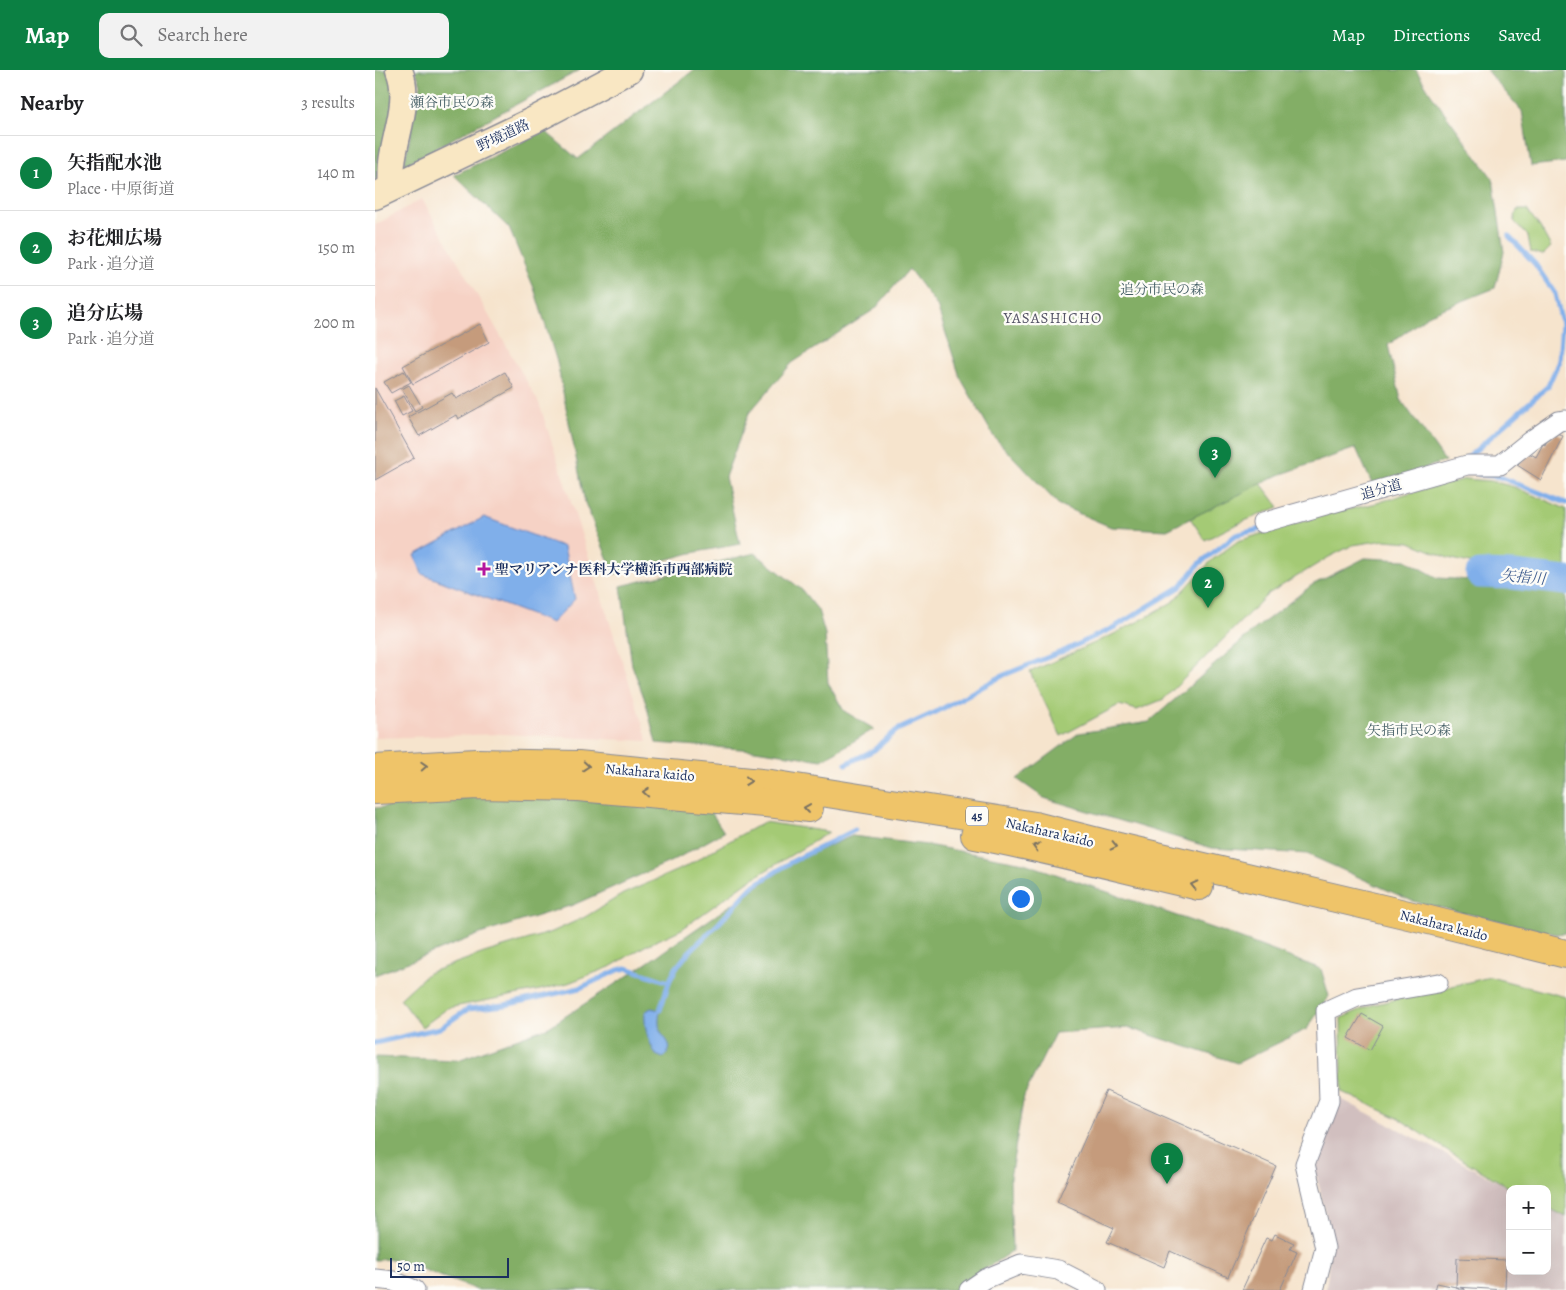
<!DOCTYPE html>
<html lang="en">
<head>
<meta charset="utf-8">
<style>
	body { margin:0; font-family:Alegreya,"Noto Serif JP",serif; background:#f2f2f2; color:#202124 }
	.controls { position:absolute; right:15px; bottom:15px; display:grid; overflow:hidden; border-radius:10px; box-shadow:0 5px 20px #0002 }
	.controls button { width:45px; height:45px; display:grid; place-items:center; padding:0; border:0; border-bottom:1px solid #e0e0e0; background:#fff; color:#202124; font:25px sans-serif }
	.scale { position:absolute; left:15px; bottom:12px; width:119px; box-sizing:border-box; padding-left:5px; border:2px solid #1b2f5e; border-top:0; font-size:14px; line-height:18px; white-space:nowrap; color:#1b2f5e; -webkit-text-stroke:4px #fdfcf7; paint-order:stroke }
	.you { position:absolute; left:645px; top:828px; width:18px; height:18px; margin:-12px; border:4px solid #fff; border-radius:50%; background:#1a73e8; box-shadow:0 0 0 8px #1a73e833 }
	.badge { display:grid; place-items:center; width:32px; height:32px; border-radius:50%; background:#0b8043; color:#fff; font-size:16px; font-weight:700 }
	.pin { position:absolute; translate:-50% -41px; filter:drop-shadow(0 1px 2px #0008) }
	.pin::after { content:''; position:absolute; top:26px; width:18px; height:15px; background:inherit; clip-path:polygon(0 0,100% 0,50% 100%) }
	.list { margin:0; padding:0; list-style:none }
	h2 { display:flex; justify-content:space-between; align-items:center; height:65px; margin:0; padding:0 20px; font-size:21px }
	h2 small { font-size:16px; font-weight:400; color:#757577 }
	.list li { display:grid; grid-template-columns:32px 1fr auto; gap:15px; align-items:center; box-sizing:border-box; height:75px; padding:0 20px; border-top:1px solid #e0e0e0 }
	.list b { display:block; font-size:19px; white-space:nowrap }
	.list p { margin:0; font-size:16px; white-space:nowrap; color:#757577 }
	.list em { font-size:16px; font-style:normal; color:#757577 }
	.icon { flex:none; width:28px; height:28px; fill:none; stroke:currentColor; stroke-width:2; stroke-linecap:round; stroke-linejoin:round }
	.map { position:relative; flex:none; width:1191px; height:1220px; overflow:hidden }
	header { display:flex; align-items:center; gap:30px; box-sizing:border-box; height:70px; padding:0 25px; background:#0b8043; color:#fff }
	header strong { font-size:24px }
	nav { display:flex; gap:28px; margin-inline-start:auto; font-size:18px }
	.search { width:350px; height:45px; background:#f2f2f2; display:flex; align-items:center; gap:12px; box-sizing:border-box; padding:0 18px; border-radius:10px; color:#757577; font-size:19px }
	main { display:flex }
	aside { flex:1; background:#fff }
	.map>svg:first-child { display:block }
	.built { fill:#f6d2c5 }
	.industrial { fill:#d1bfbf }
	.green { fill:#a4ca75; stroke:#607c6a }
	.forest { fill:#83ae66; stroke:#4f6e62 }
	.water { fill:#80afea; stroke:#4e6fa4 }
	.lines { fill:none; stroke-linecap:round; stroke-linejoin:round }
	.stream { stroke:#80afea; stroke-width:5 }
	.river { stroke:#80afea; stroke-width:29 }
	.building { fill:#c59b7b }
	.street-casing { stroke:#888a96; stroke-width:21 }
	.secondary-casing { stroke:#888a96; stroke-width:29 }
	.primary-casing { stroke:#888a96; stroke-width:30 }
	.street { stroke:#fff; stroke-width:19 }
	.secondary { stroke:#f9e7c3; stroke-width:26 }
	.primary { stroke:#efc469; stroke-width:28 }
	.oneway { stroke:#7a7263 }
	.poi-dot { fill:#b5179e; stroke:#fdfcf7; stroke-width:2 }
	.labels { text-anchor:middle; stroke-width:4.5; stroke-linejoin:round; paint-order:stroke }
	.shield { fill:#fdfcf7; stroke:#5f6c8c; stroke-width:1 }
	.shield-label { font-size:12px; font-weight:bold; fill:#1b2f5e }
	.park-label { font-size:14px; fill:#445e65; stroke:#fdfcf7 }
	.street-label { font-size:14px; fill:#1b2f5e; stroke:#fdfcf7 }
	.poi-label { font-size:14px; font-weight:bold; fill:#1b2f5e; stroke:#fdfcf7; text-anchor:start }
	.neighbourhood-label { font-size:15px; letter-spacing:1px; fill:#565568; stroke:#fdfcf7 }
	.water-label { font-size:15px; font-style:italic; fill:#3e5c8f; stroke:#fdfcf7 }
</style>
</head>
<body>
<header>
<strong>Map</strong>
<div class="search"><svg class="icon" aria-label="search" viewBox="0 0 24 24"><circle cx="10" cy="10" r="6"/><path d="M15 15l6 6"/></svg>Search here</div>
<nav><a>Map</a><a>Directions</a><a>Saved</a></nav>
</header>
<main>
<aside>
<h2>Nearby<small>3 results</small></h2>
<ul class="list">
<li><span class="badge">1</span><div><b>矢指配水池</b><p>Place · 中原街道</p></div><em>140 m</em></li>
<li><span class="badge">2</span><div><b>お花畑広場</b><p>Park · 追分道</p></div><em>150 m</em></li>
<li><span class="badge">3</span><div><b>追分広場</b><p>Park · 追分道</p></div><em>200 m</em></li>
</ul>
</aside>
<div class="map">
<svg width="1191" height="1220" viewBox="0 0 1191 1220">
	<rect width="100%" height="100%" fill="#fdfcf7"/>
	<filter id="ink" filterUnits="userSpaceOnUse"><feTurbulence type="fractalNoise" baseFrequency=".02" numOctaves="2"/><feDisplacementMap in="SourceGraphic" scale="10" xChannelSelector="R" yChannelSelector="G"/><feConvolveMatrix kernelMatrix="1 2 1 2 8 2 1 2 1" color-interpolation-filters="sRGB"/></filter>
	<filter id="wash" filterUnits="userSpaceOnUse"><feTurbulence type="fractalNoise" baseFrequency=".0096" numOctaves="4" result="noise"/><feDisplacementMap in="SourceGraphic" scale="20" xChannelSelector="R" yChannelSelector="G"/><feGaussianBlur stdDeviation="1.12" result="paint"/><feColorMatrix in="noise" values="0 0 0 0 0 0 0 0 0 0 0 0 0 0 0 0 0 1.4 0 .05"/><feComposite in="paint" operator="in"/></filter>
	<g filter="url(#wash)">
		<rect width="100%" height="100%" fill="#f6e4cd"/>
		<polygon class="built" points="47,129 164,333 273,671 126,664 0,668 0,155"/>
		<polygon class="industrial" points="966,1025 966,1029 1137,1119 1135,1119 1135,1201 1172,1201 1172,1137 1191,1147 1191,1220 951,1220 957,1168 940,1100"/>
		<g class="green">
			<polygon points="1142,140 1152,140 1165,157 1176,177 1168,185 1156,182 1153,166 1139,151"/>
			<polygon points="868,390 904,437 862,454 830,470 800,426"/>
			<polygon points="1091,409 1116,411 1139,417 1191,439 1191,505 1099,494 1073,488 1035,472 1010,470 978,475 954,487 893,524 789,629 762,640 744,635 686,666 655,602 735,566 768,549 799,531 837,490 863,471 949,445 1002,433 1030,424"/>
			<polygon points="389,752 454,762 372,812 307,859 270,876 235,897 193,913 165,920 73,938 47,957 25,929 53,903 109,883 177,862 210,847 248,824 312,796 338,780"/>
			<polygon points="1115,907 1191,927 1191,1147 1172,1137 1172,1119 1137,1119 1078,1084 1023,1048 967,1022 966,948 997,935"/>
		</g>
		<g class="forest">
			<polygon points="0,0 16,0 20,33 2,109 0,110"/>
			<polygon points="40,0 205,0 29,95 46,14"/>
			<polygon points="319,0 1041,0 1056,24 1118,109 1129,182 1120,218 1055,244 1013,275 1026,330 1070,391 998,416 981,378 904,405 792,460 736,457 684,435 619,367 585,307 562,236 534,199 500,239 417,293 374,343 350,407 365,474 316,483 239,504 210,433 182,292 159,218 134,158 79,105 170,61 203,89"/>
			<polygon points="1111,0 1191,0 1191,92 1156,96 1147,41"/>
			<polygon points="380,483 426,519 443,540 450,564 453,613 469,641 499,659 447,690 380,680 281,673 271,633 257,595 246,516"/>
			<polygon points="990,488 1031,490 1063,508 1177,515 1191,520 1191,863 1181,864 1037,831 932,784 837,778 669,728 642,709 704,663 774,652 880,559 937,515"/>
			<polygon points="104,726 292,733 336,742 349,762 299,790 198,835 108,863 0,905 0,738"/>
			<polygon points="477,766 552,775 649,793 848,862 946,899 954,926 932,959 862,993 754,958 680,963 649,1026 635,1108 637,1181 579,1220 102,1220 20,1189 0,1190 0,987 83,990 174,957 260,901 421,790"/>
		</g>
		<g class="water">
			<polygon points="109,447 189,477 200,529 177,553 47,504 40,485"/>
			<path d="M 276,938 L 285,940 C 284,946 283,953 285,960 C 290,971 302,976 288,988 L 281,985 C 273,970 269,958 270,942 Z"/>
		</g>
		<g class="lines">
			<g class="stream">
				<polyline points="1091,389 1173,316 1184,291 1187,254 1180,224 1160,194 1134,166"/>
				<polyline points="1104,404 1125,407 1191,433"/>
				<polyline points="471,694 499,680 522,660 561,642 629,605 691,580 740,557 805,517 825,493 861,465 886,459"/>
				<polyline points="285,940 294,912"/>
				<polyline points="0,973 65,958 93,939 130,935 205,918 243,900 252,898 294,912 301,898 314,882 344,853 377,817 416,792 480,760"/>
			</g>
			<polyline class="river" points="1105,504 1138,505 1191,511"/>
		</g>
		<g id="blocks">
			<g class="building">
				<polygon points="105,254 114,272 38,314 28,296"/>
				<polygon points="29,301 36,312 16,323 9,312"/>
				<polygon points="130,302 139,318 83,349 81,345 44,366 33,347 77,323 81,329"/>
				<polygon points="34,315 47,337 40,341 27,319"/>
				<polygon points="0,318 39,388 0,410"/>
				<polygon points="29,326 37,341 27,346 19,331"/>
				<polygon points="1182,363 1188,366 1166,410 1142,395 1154,383 1161,387 1168,374 1170,375 1172,370"/>
				<polygon points="987,944 1008,956 995,980 973,968"/>
				<polygon points="731,1021 901,1096 853,1207 795,1181 789,1197 732,1172 739,1158 682,1132"/>
				<polygon points="900,1164 919,1173 915,1179 922,1182 905,1220 867,1220 891,1168 897,1170"/>
				<polygon points="1082,1188 1131,1190 1130,1220 1081,1217"/>
				<polygon points="1062,1213 1090,1219 1090,1220 1060,1220"/>
			</g>
		</g>
	</g>
	<g filter="url(#ink)">
		<use href="#blocks" fill-opacity="0" stroke="#888a96" stroke-width="1"/>
		<g class="lines">
			<defs>
				<g id="street">
					<polyline points="887,453 1092,395 1125,395 1155,371 1184,351 1191,350"/>
					<polyline points="0,1209 18,1211 40,1220"/>
					<polyline points="594,1220 610,1209 646,1194 683,1200 722,1220"/>
					<polyline points="939,1220 950,1178 930,1094 954,1031 951,941 982,927 1063,913"/>
				</g>
				<g id="secondary">
					<path d="M 16,117 C 17,109 16,101 17,93 C 20,64 36,29 24,0"/>
					<polyline points="0,126 159,50 254,0"/>
				</g>
				<g id="primary">
					<polyline points="0,699 101,693 203,695 396,714 660,756 731,774 1046,848 1191,884"/>
					<polyline points="0,720 103,715 203,717 401,734 434,738"/>
					<path d="M 600,765 C 675,779 749,799 824,816"/>
				</g>
			</defs>
			<use href="#street" class="street-casing"/>
			<use href="#secondary" class="secondary-casing"/>
			<use href="#primary" class="primary-casing"/>
			<use href="#street" class="street"/>
			<use href="#secondary" class="secondary"/>
			<use href="#primary" class="primary"/>
		</g>
		<defs><path id="oneway-chevron" d="M-2-3.5L2.5 0L-2 3.5" fill="none" stroke-width="1.6" stroke-linecap="round" stroke-linejoin="round" transform="scale(1.25)"/></defs>
		<g class="oneway">
			<use href="#oneway-chevron" transform="translate(49 696) rotate(-3)"/>
			<use href="#oneway-chevron" transform="translate(211 696) rotate(5)"/>
			<use href="#oneway-chevron" transform="translate(373 711) rotate(6)"/>
			<use href="#oneway-chevron" transform="translate(271 722) rotate(-176)"/>
			<use href="#oneway-chevron" transform="translate(432 738) rotate(-172)"/>
			<use href="#oneway-chevron" transform="translate(739 776) rotate(13)"/>
			<use href="#oneway-chevron" transform="translate(661 777) rotate(-166)"/>
			<use href="#oneway-chevron" transform="translate(819 815) rotate(-167)"/>
		</g>
	</g>
	<path class="poi-dot" d="M106.5 491.5h5v5h5v5h-5v5h-5v-5h-5v-5h5z"/>
	<g class="labels">
		<rect class="shield" x="591" y="736.5" width="22" height="19" rx="4"/>
		<g class="shield-label">
			<text x="602" y="750">45</text>
		</g>
		<g class="park-label">
			<text x="77" y="37">瀬谷市民の森</text>
			<text x="787" y="224">追分市民の森</text>
			<text x="1034" y="665">矢指市民の森</text>
		</g>
		<g class="street-label">
			<text transform="translate(128 65) rotate(-25)" y="5">野境道路</text>
			<text transform="translate(1006 419) rotate(-16)" y="5">追分道</text>
			<text transform="translate(275 702) rotate(5)" y="5">Nakahara kaido</text>
			<text transform="translate(675 762) rotate(13)" y="5">Nakahara kaido</text>
			<text transform="translate(1069 855) rotate(14)" y="5">Nakahara kaido</text>
		</g>
		<g class="poi-label">
			<text x="120" y="504">聖マリアンナ医科大学横浜市西部病院</text>
		</g>
		<g class="neighbourhood-label">
			<text x="678" y="253">YASASHICHO</text>
		</g>
		<g class="water-label">
			<text transform="translate(1148 507) rotate(5)" y="5">矢指川</text>
		</g>
	</g>
</svg>
<div class="controls">
<button>+</button>
<button>−</button>
</div>
<div class="scale">50 m</div>
<div class="you"></div>
<div class="pin badge" style="left:792px;top:1114px">1</div>
<div class="pin badge" style="left:833px;top:538px">2</div>
<div class="pin badge" style="left:840px;top:408px">3</div>
</div>
</main>
</body>
</html>
